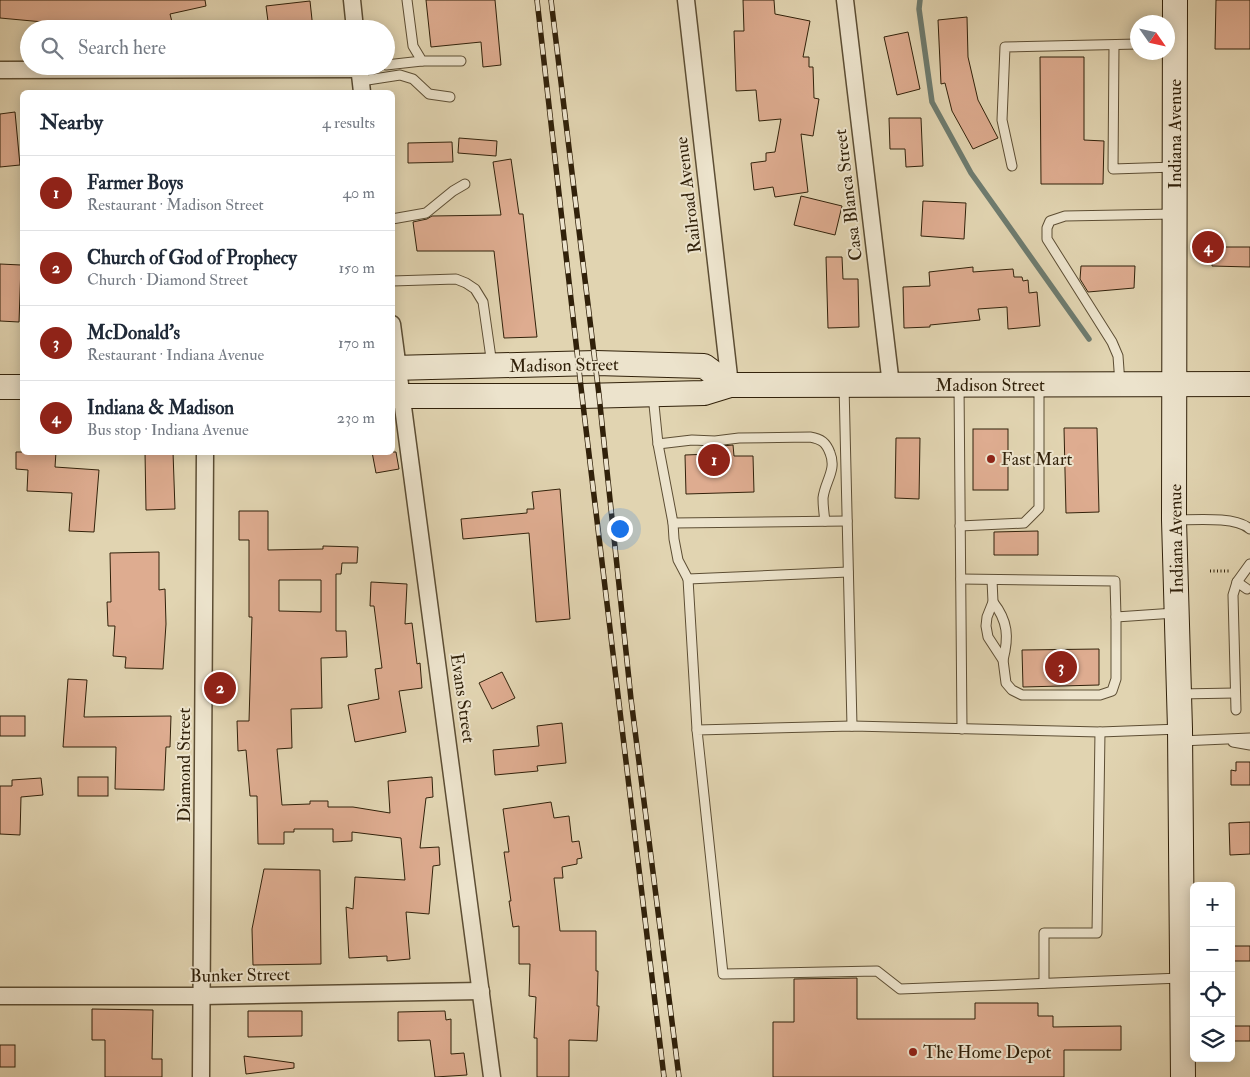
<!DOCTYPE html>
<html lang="en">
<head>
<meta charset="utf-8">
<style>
	body { margin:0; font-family:"IM FELL Double Pica",serif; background:#f2f2f3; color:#1f2937 }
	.controls { position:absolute; right:15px; bottom:15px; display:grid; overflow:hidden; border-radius:8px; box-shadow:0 2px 12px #0003 }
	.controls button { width:45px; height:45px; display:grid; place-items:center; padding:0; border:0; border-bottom:1px solid #e0e1e3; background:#fff; color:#1f2937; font:25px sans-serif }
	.compass { position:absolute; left:1130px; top:15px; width:45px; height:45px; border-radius:50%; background:#fff; box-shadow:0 2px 12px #0003; rotate:124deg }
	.you { position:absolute; left:619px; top:528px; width:18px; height:18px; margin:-12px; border:4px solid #fff; border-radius:50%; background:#1a73e8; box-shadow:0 0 0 8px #1a73e833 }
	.badge { display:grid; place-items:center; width:32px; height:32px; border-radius:50%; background:#8f2418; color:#fff; font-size:16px; font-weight:700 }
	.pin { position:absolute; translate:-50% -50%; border:2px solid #fff; box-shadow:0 1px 5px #0006 }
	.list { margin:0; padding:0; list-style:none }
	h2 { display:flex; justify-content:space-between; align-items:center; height:65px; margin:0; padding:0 20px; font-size:21px }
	h2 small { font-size:16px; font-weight:400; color:#747a83 }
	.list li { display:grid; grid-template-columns:32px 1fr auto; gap:15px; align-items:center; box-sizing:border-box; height:75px; padding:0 20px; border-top:1px solid #e0e1e3 }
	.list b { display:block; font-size:19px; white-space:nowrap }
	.list p { margin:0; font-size:16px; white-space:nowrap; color:#747a83 }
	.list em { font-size:16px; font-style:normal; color:#747a83 }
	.icon { flex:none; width:28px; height:28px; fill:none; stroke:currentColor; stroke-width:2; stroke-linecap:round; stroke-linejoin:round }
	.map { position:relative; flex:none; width:1250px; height:1077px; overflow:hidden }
	.search { position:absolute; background:#fff; box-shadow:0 2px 12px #0003; left:20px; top:20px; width:375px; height:55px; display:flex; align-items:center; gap:12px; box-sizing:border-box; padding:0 18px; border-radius:28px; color:#747a83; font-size:19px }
	.panel { position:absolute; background:#fff; box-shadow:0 2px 12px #0003; left:20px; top:90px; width:375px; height:365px; border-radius:8px }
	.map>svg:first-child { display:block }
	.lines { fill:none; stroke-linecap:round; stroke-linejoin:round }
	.stream { stroke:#6d7b6f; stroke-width:5.5 }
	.building { fill:#deac90; stroke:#31210a; fill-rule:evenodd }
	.lane-casing { stroke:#5d4e34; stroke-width:11 }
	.street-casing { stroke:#5d4e34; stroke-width:19 }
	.secondary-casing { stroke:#31210a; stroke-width:26 }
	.path { stroke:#31210a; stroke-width:3; stroke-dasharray:1 2.5; stroke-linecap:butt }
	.lane { stroke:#ece3cc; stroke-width:9 }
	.street { stroke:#ece3cc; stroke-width:16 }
	.secondary { stroke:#ece3cc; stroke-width:24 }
	.rail-casing { stroke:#31210a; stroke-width:5.5 }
	.rail { stroke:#ece3cc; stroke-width:4; stroke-dasharray:11; stroke-linecap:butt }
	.poi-dot { fill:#8f2418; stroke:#ece3cc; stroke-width:2 }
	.labels { text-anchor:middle; stroke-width:4; stroke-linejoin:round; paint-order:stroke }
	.street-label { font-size:18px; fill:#31210a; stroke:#ece3cc }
	.poi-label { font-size:18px; fill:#31210a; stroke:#ece3cc; text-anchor:start }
</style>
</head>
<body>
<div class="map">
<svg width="1250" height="1077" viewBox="0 0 1250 1077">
	<rect width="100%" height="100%" fill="#e1d4b1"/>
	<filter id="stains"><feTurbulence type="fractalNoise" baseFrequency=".004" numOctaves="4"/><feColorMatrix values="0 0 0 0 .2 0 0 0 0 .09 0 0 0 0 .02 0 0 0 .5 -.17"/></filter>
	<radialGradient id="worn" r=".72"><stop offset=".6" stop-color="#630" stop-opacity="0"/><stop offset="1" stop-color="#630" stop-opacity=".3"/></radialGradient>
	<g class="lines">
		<polyline class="stream" points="920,0 919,9 932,102 971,173 1089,339"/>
	</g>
	<g class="building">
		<polygon points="0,0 205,0 206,6 170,14 172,22 163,24 54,22 54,23 0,18"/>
		<polygon points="426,0 495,0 501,65 483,67 481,42 431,47"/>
		<polygon points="743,0 774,0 775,14 810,21 803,57 809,57 809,67 813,67 814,98 819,99 813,136 801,134 808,192 775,197 773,187 754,190 751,163 766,161 766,153 775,152 781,119 759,121 756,90 736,91 734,31 744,31"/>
		<polygon points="1216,0 1250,0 1250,49 1215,49"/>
		<polygon points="310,1 313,29 269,29 266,6"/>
		<polygon points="967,17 968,57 978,100 998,138 973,149 952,111 945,83 941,84 938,20"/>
		<polygon points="908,32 920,89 897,95 884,37"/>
		<polygon points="1040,57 1084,57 1084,140 1104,141 1103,184 1041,184"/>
		<polygon points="15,112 20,165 0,167 0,114"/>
		<polygon points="889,118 921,118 923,166 906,167 905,149 890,149"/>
		<polygon points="459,138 497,141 496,156 458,153"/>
		<polygon points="452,142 453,162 408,163 408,143"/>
		<polygon points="511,159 519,214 523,214 537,337 504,338 494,251 417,251 413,222 427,219 432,216 501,215 493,162"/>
		<polygon points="801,196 842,206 835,235 794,225"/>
		<polygon points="923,201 966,203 964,239 921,236"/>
		<polygon points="1212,247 1250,247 1250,267 1212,266"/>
		<polygon points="826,257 842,257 843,279 858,279 859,327 828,328"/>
		<polygon points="0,264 21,265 19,322 0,321"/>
		<polygon points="1081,266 1135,266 1134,288 1088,292 1080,279"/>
		<polygon points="973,267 973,272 1013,269 1014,277 1022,277 1023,281 1028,280 1029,293 1037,292 1040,326 1008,329 1007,307 978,309 980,320 930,325 930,327 904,328 903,287 930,286 929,272"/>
		<polygon points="1064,428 1097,428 1099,512 1066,513"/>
		<rect x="973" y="429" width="35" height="61"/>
		<polygon points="896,438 920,438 919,499 895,498"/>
		<polygon points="733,445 734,456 753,456 754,492 686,494 685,455 711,454 711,447"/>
		<polygon points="16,452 56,452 55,467 99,470 94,532 69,531 72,493 27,491 28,470 16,469"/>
		<polygon points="145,452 173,452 175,509 146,510"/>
		<polygon points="372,452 396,452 399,469 376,473"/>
		<polygon points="560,489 570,619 536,622 529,533 463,539 461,519 527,513 527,509 534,509 532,492"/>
		<path d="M 239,511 L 268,511 L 268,550 L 323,549 L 323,546 L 358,547 L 357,563 L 342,563 L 341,574 L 336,574 L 336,631 L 346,631 L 347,657 L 321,658 L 322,708 L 291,709 L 292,748 L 277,749 L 282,805 L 310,804 L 310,801 L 328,801 L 328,807 L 353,807 L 390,813 L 388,781 L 432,777 L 433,797 L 426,798 L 420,848 L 439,847 L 440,865 L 433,866 L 429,914 L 406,912 L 410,959 L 387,961 L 387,956 L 349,958 L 346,907 L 353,909 L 355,877 L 405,880 L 401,838 L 352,832 L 352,841 L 333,842 L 333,829 L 294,829 L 294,832 L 284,832 L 284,844 L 258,844 L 257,796 L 250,796 L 246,750 L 238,751 L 237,721 L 249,721 L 252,617 L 249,617 L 249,540 L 239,540 ZM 279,580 L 321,580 L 321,612 L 279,611 Z"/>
		<polygon points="1038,531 1038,555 994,555 994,532"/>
		<polygon points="159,552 159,590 165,589 166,624 163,669 125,668 126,657 113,656 115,626 108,626 107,602 111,602 110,553"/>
		<polygon points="371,582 407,584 405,624 412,623 417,664 420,663 422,688 399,691 406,732 355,742 348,705 379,699 375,669 382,668 374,606 370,606"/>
		<polygon points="1099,649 1099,685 1023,687 1022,650"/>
		<polygon points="502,672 515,698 492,709 479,683"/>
		<polygon points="68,679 87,680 84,717 171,716 170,747 166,747 164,790 115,789 116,747 63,747"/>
		<rect x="0" y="716" width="25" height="20"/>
		<polygon points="562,723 566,763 537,766 538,771 495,775 493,750 539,746 537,726"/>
		<polygon points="1236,762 1250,762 1250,785 1231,785 1231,770 1236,771"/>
		<rect x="78" y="777" width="30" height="19"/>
		<polygon points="41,778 43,795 21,797 20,835 0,834 0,786 12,786 12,780"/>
		<polygon points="551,802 554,818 569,816 572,842 579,841 582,858 577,859 577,864 562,867 563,878 554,878 560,931 596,931 596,971 598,971 597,1006 599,1006 597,1041 569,1040 569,1077 537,1077 537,1038 534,1038 536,997 529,996 530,964 519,964 519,926 513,927 509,901 511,901 504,852 509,852 503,809"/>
		<polygon points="1250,822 1250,854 1230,855 1229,823"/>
		<polygon points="264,869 320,870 321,964 253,965 252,929"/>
		<polygon points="1232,946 1250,946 1250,961 1233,961"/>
		<polygon points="857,978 857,1019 975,1019 975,1003 1038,1003 1038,1016 1053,1016 1053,1027 1121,1026 1121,1050 1064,1050 1064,1077 773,1077 773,1022 794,1022 794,979"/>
		<polygon points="92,1009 153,1010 152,1059 162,1059 162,1077 105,1077 105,1040 92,1040"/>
		<polygon points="248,1011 302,1011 302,1036 248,1037"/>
		<polygon points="445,1011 446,1020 451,1019 451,1054 464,1053 467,1075 435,1077 430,1040 398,1041 398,1012"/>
		<rect x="1233" y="1026" width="17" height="15"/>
		<rect x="0" y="1045" width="15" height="22"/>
		<polygon points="244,1056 294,1063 294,1068 246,1074"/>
	</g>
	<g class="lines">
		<defs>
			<g id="lane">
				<polyline points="407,0 413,46 422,61 461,61"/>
				<polyline points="1114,46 1113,169 1175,167"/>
				<polyline points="386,65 422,61"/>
				<polyline points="360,69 380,66"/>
				<polyline points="361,81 400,75 413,79 429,94 450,97"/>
				<polyline points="1012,166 1002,120 1005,47 1138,44"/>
				<polyline points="392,219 426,213 453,191 465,184"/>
				<polyline points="392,281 456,279 466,283 475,289 483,302 492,365"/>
				<polyline points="1120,384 1118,356 1112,342 1047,239 1047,228 1050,221 1065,216 1174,214"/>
				<polyline points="844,385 852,726"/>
				<polyline points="959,385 962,729"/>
				<polyline points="653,395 658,444 673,523 674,539 678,560 688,579 848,572"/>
				<path d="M 658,444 L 692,440 L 715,441 L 739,438 L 810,437 C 821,439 826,442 830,453 C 837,470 825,481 823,498 C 823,505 824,514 825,521"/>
				<path d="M 1175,520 C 1194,520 1235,516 1250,529"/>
				<polyline points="673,523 847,521"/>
				<polyline points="960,526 1024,523 1039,508 1039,385"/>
				<polyline points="688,579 697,730"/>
				<polyline points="961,579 1115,581 1116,617 1175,613"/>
				<polyline points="992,580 993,602 987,617 986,626 988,637 1003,660 1006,683 1012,690 1022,695 1100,695 1112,691 1116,679 1116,617"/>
				<polyline points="1237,582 1247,589"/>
				<path d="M 993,602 C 1008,621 1009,637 1003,660"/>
				<polyline points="1179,694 1235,693"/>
				<polyline points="1236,710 1233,595 1237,582 1250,564"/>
				<polyline points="1180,729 1100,732 852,726 697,730 723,974 877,971 900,989 1181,978"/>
				<polyline points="1180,741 1250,738"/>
				<polyline points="1233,742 1250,745"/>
				<polyline points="1044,983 1044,933 1097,933 1100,732"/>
			</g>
			<g id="street">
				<polyline points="352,0 355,29"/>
				<polyline points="686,0 730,385"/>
				<polyline points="845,0 891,385"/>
				<polyline points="359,66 362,92"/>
				<polyline points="0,70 360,69"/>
				<polyline points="392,324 492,1077"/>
				<polyline points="0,996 202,996 481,991"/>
				<polyline points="201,1077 205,452"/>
			</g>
			<g id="secondary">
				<polyline points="1175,0 1174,520 1180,729 1183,1077"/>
				<polyline points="392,368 596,363 704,366 730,385"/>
				<polyline points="0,387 22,387"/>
				<polyline points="392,396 582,396 704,393 730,385 1250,384"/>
			</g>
		</defs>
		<use href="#lane" class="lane-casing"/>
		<use href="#street" class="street-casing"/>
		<use href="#secondary" class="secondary-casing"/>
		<polyline class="path" points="1210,571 1229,571"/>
		<use href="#lane" class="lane"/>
		<use href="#street" class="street"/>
		<use href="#secondary" class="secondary"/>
		<defs>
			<g id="rail">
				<polyline points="537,0 582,396 664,1077"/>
				<polyline points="551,0 599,395 631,699 679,1077"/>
			</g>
		</defs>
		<use href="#rail" class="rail-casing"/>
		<use href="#rail" class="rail"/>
	</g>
	<g class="poi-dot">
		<circle cx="991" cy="459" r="5"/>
		<circle cx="913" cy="1052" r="5"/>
	</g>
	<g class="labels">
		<g class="street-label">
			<text transform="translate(1175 134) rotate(-90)" y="6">Indiana Avenue</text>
			<text transform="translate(688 195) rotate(-97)" y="6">Railroad Avenue</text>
			<text transform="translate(848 195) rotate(-97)" y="6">Casa Blanca Street</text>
			<text transform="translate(564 365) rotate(-1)" y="6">Madison Street</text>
			<text x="990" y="391">Madison Street</text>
			<text transform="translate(1176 539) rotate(-91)" y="6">Indiana Avenue</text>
			<text transform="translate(463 698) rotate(82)" y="6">Evans Street</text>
			<text transform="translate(184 765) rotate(-90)" y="6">Diamond Street</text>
			<text transform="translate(240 975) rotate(-1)" y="6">Bunker Street</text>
		</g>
		<g class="poi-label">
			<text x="1001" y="465">Fast Mart</text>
			<text x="923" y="1058">The Home Depot</text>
		</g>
	</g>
	<rect width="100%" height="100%" filter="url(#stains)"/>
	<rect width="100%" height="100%" fill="url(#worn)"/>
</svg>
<div class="controls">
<button>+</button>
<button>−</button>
<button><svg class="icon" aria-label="locate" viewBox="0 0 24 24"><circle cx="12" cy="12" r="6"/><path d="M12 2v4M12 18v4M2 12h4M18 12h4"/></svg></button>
<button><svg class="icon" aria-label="layers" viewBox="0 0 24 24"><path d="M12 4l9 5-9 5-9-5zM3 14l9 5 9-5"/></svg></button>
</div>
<svg class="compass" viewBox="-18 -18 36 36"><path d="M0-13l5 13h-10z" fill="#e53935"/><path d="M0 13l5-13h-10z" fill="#747a83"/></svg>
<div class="you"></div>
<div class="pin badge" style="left:714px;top:460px">1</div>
<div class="pin badge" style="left:220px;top:688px">2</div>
<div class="pin badge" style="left:1061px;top:667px">3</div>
<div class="pin badge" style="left:1208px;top:247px">4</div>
<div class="search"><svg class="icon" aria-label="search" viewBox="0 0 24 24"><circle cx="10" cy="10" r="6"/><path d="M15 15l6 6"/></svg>Search here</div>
<section class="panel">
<h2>Nearby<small>4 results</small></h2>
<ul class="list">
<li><span class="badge">1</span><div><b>Farmer Boys</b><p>Restaurant · Madison Street</p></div><em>40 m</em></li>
<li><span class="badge">2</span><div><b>Church of God of Prophecy</b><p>Church · Diamond Street</p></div><em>150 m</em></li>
<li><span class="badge">3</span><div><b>McDonald's</b><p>Restaurant · Indiana Avenue</p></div><em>170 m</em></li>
<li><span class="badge">4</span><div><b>Indiana &amp; Madison</b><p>Bus stop · Indiana Avenue</p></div><em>230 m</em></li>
</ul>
</section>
</div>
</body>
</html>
